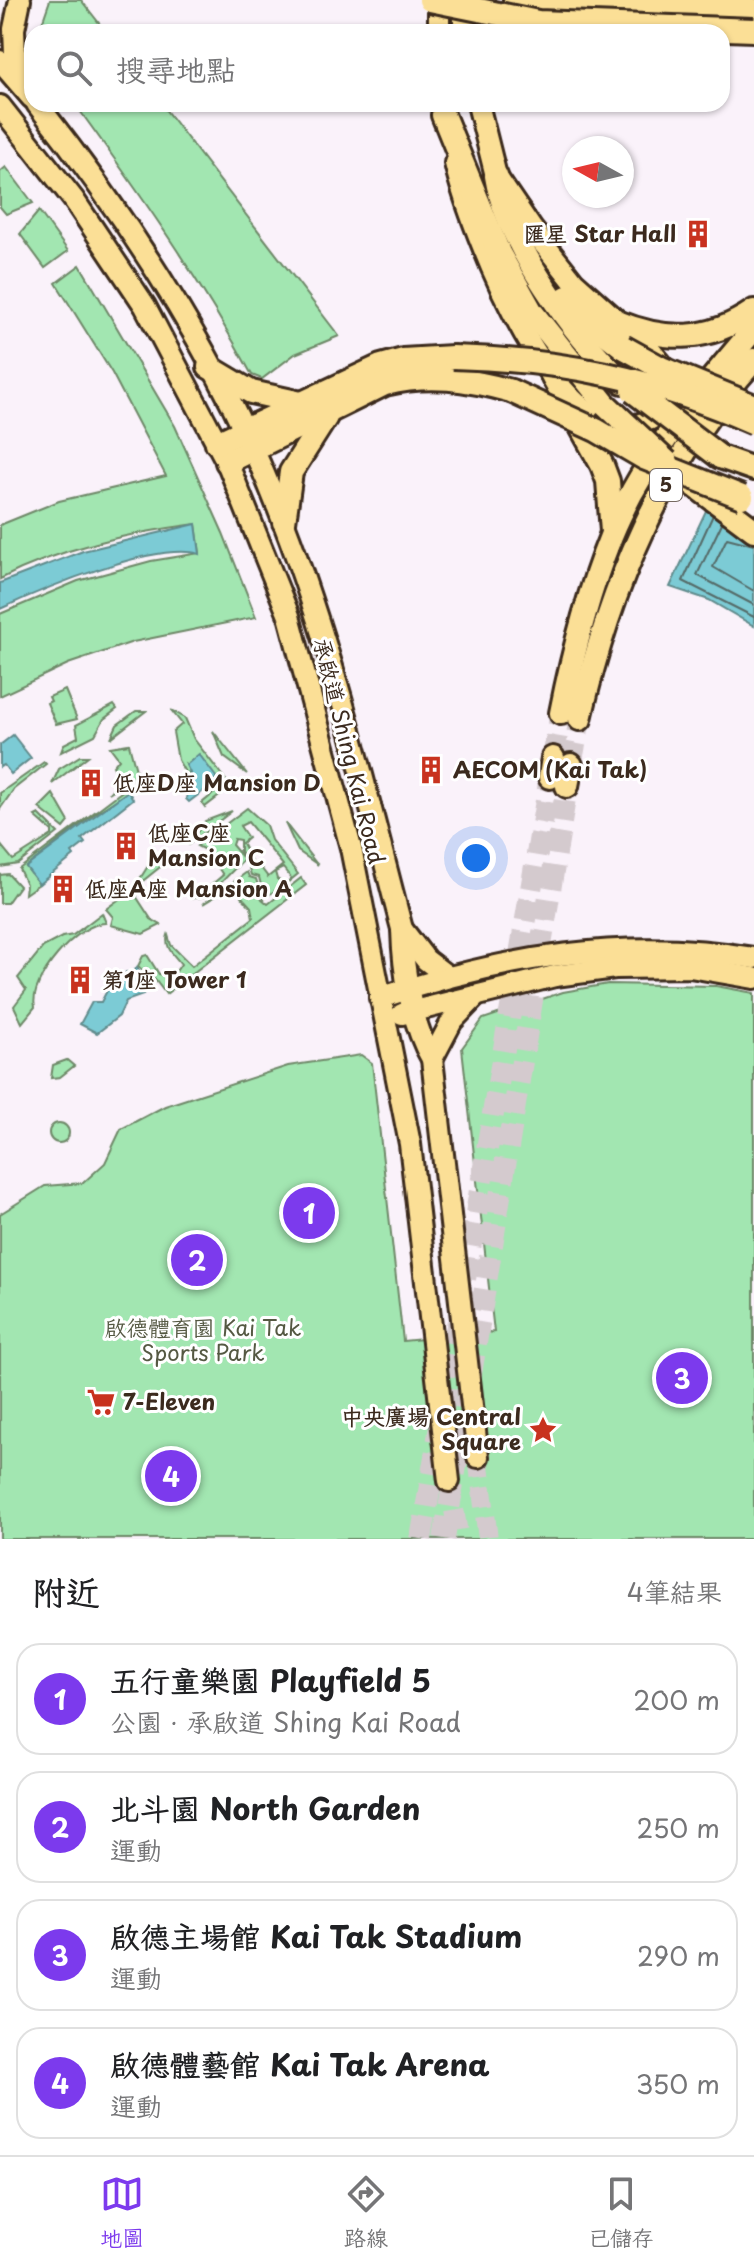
<!DOCTYPE html>
<html lang="zh-TW">
<head>
<meta charset="utf-8">
<style>
	body { margin:0; font-family:"Playpen Sans","LXGW WenKai TC",sans-serif; background:#f6f6f6; color:#202124 }
	.compass { position:absolute; left:562px; top:136px; width:72px; height:72px; border-radius:50%; background:#fff; box-shadow:0 2px 6px #0004; rotate:278deg }
	.you { position:absolute; left:476px; top:858px; width:28px; height:28px; margin:-20px; border:6px solid #fff; border-radius:50%; background:#1a73e8; box-shadow:0 0 0 12px #1a73e833 }
	.badge { display:grid; place-items:center; width:52px; height:52px; border-radius:50%; background:#7c3aed; color:#fff; font-size:26px; font-weight:700 }
	.pin { position:absolute; translate:-50% -50%; border:4px solid #fff; box-shadow:0 2px 8px #0006 }
	.list { margin:0; padding:0; list-style:none }
	h2 { display:flex; justify-content:space-between; align-items:center; height:104px; margin:0; padding:0 32px; font-size:34px }
	h2 small { font-size:26px; font-weight:400; color:#757577 }
	.list li { display:grid; grid-template-columns:52px 1fr auto; gap:24px; align-items:center; box-sizing:border-box; height:112px; margin:0 16px 16px; padding:0 16px; border:2px solid #e0e0e0; border-radius:24px }
	.list b { display:block; font-size:30px; white-space:nowrap }
	.list p { margin:0; font-size:26px; white-space:nowrap; color:#757577 }
	.list em { font-size:26px; font-style:normal; color:#757577 }
	.icon { flex:none; width:44px; height:44px; fill:none; stroke:currentColor; stroke-width:2; stroke-linecap:round; stroke-linejoin:round }
	.map { position:relative; flex:none; width:754px; height:1539px; overflow:hidden }
	.search { position:absolute; background:#fff; box-shadow:0 2px 6px #0004; left:24px; right:24px; top:24px; height:88px; display:flex; align-items:center; gap:20px; box-sizing:border-box; padding:0 28px; border-radius:24px; color:#757577; font-size:30px }
	.sheet { height:616px; background:#fff }
	nav { display:flex; justify-content:space-around; align-items:center; box-sizing:border-box; height:112px; border-top:2px solid #e0e0e0; background:#fff; font-size:22px; color:#757577 }
	nav a { display:grid; justify-items:center; gap:4px }
	nav .on { color:#7c3aed }
	.map>svg:first-child { display:block }
	.green { fill:#a2e6b1; stroke:#6e8868; stroke-width:2 }
	.water { fill:#7bcbd5; stroke:#618b8c; stroke-width:2 }
	.lines { fill:none; stroke-linecap:round; stroke-linejoin:round }
	.shore { stroke:#556a67; stroke-width:2 }
	.major-tunnel { stroke:#d4cace; stroke-width:20; stroke-dasharray:20 10; stroke-linecap:butt }
	.highway-tunnel { stroke:#d4cace; stroke-width:22; stroke-dasharray:22 11; stroke-linecap:butt }
	.major-casing { stroke:#3b2a1e; stroke-width:26 }
	.highway-casing { stroke:#3b2a1e; stroke-width:28 }
	.major { stroke:#fbdf96; stroke-width:20 }
	.highway { stroke:#fbdf96; stroke-width:22 }
	.highway-bridge-casing { stroke:#3b2a1e; stroke-width:28; stroke-linecap:butt }
	.highway-bridge { stroke:#fbdf96; stroke-width:22 }
	.labels { text-anchor:middle; stroke-width:6; stroke-linejoin:round; paint-order:stroke }
	.shield { fill:#fff; stroke:#766a62; stroke-width:2 }
	.shield-label { font-size:20px; font-weight:bold; fill:#3b2a1e }
	.poi-label { font-size:22px; font-weight:bold; fill:#3b2a1e; stroke:#fff; text-anchor:start }
	.street-label { font-size:22px; fill:#3b2a1e; stroke:#fff }
	.park-label { font-size:22px; fill:#555943; stroke:#fff }
</style>
</head>
<body>
<div class="map">
<svg width="754" height="1539" viewBox="0 0 754 1539">
	<rect width="100%" height="100%" fill="#faf2fa"/>
	<filter id="ink" filterUnits="userSpaceOnUse"><feTurbulence type="fractalNoise" baseFrequency=".0125" numOctaves="2"/><feDisplacementMap in="SourceGraphic" scale="16" xChannelSelector="R" yChannelSelector="G"/><feConvolveMatrix kernelMatrix="1 2 1 2 8 2 1 2 1" color-interpolation-filters="sRGB"/></filter>
	<g filter="url(#ink)">
		<g class="green">
			<polygon points="50,0 81,0 106,32 39,32"/>
			<path d="M 75,104 L 161,104 L 339,336 L 295,354 L 262,379 L 252,375 C 200,279 139,192 75,104 Z"/>
			<polygon points="6,167 33,203 6,214 0,207 0,172"/>
			<polygon points="39,211 68,251 45,268 20,234"/>
			<path d="M 80,265 L 175,426 L 223,533 L 256,617 L 133,642 L 68,664 L 0,696 L 0,614 L 78,581 L 151,561 L 200,553 L 196,524 C 128,533 61,548 0,579 L 0,525 L 59,501 L 166,476 L 112,373 L 56,283 Z"/>
			<polygon points="65,690 77,719 56,724 47,703 51,701 49,697"/>
			<polygon points="114,705 117,709 104,719 95,735 61,752 64,744 78,737 76,725"/>
			<polygon points="171,710 185,718 194,739 231,787 205,807 202,803 219,789 212,780 186,764 190,773 186,774 178,760 173,732 182,724"/>
			<polygon points="136,711 146,711 111,738 117,725"/>
			<polygon points="213,731 247,774 224,757"/>
			<polygon points="129,744 137,774 109,793 121,779 113,766 119,759 110,747"/>
			<polygon points="80,756 88,756 52,784 59,769"/>
			<polygon points="44,762 46,764 14,789 0,809 0,793"/>
			<polygon points="137,780 140,780 139,785 93,815 26,867 39,884 25,894 26,884 19,869"/>
			<polygon points="53,794 69,822 64,828 39,808"/>
			<polygon points="247,808 266,825 271,840 298,874 287,883 291,878 283,868 275,872 277,879 285,884 264,898 259,877 251,875 249,868 261,868 268,877 283,865 248,822 240,826 248,838 242,843 251,861 240,852 240,840 234,839 232,845 244,859 208,896 196,898 223,875 207,851 197,846"/>
			<polygon points="232,811 188,845 205,821"/>
			<polygon points="39,814 58,833 18,864 0,867 0,844 13,860 52,835 52,831 35,816"/>
			<polygon points="285,823 316,863 318,865 298,851"/>
			<polygon points="169,860 139,884 142,889 136,896 151,919 161,925 143,934 111,925 113,917 106,909 134,888 148,866"/>
			<path d="M 247,872 L 249,877 L 256,879 L 262,899 L 268,904 L 301,878 L 306,885 L 166,994 L 146,968 L 142,970 L 138,966 L 143,956 L 147,955 L 159,974 L 172,977 L 181,964 C 174,955 164,947 168,935 L 171,945 L 192,966 L 253,918 L 251,907 L 232,886 L 203,904 Z"/>
			<polygon points="8,874 19,886 7,903 0,903 0,875"/>
			<path d="M 102,913 L 106,923 C 78,922 28,980 35,1007 L 22,1023 L 14,1006 L 26,990 L 18,978 L 43,947 L 62,937 L 73,935 Z"/>
			<polygon points="608,984 716,986 754,993 754,1539 0,1539 0,1214 45,1186 83,1183 105,1163 121,1129 165,1106 288,1066 361,1055 372,1063 403,1341 494,1332 462,1048 483,1019 563,992"/>
			<polygon points="67,1060 74,1066 60,1077 51,1078 53,1065"/>
			<circle cx="59" cy="1133" r="10"/>
		</g>
		<g class="water">
			<polygon points="712,498 754,516 754,626 709,600 670,587"/>
			<path d="M 196,524 L 200,554 C 155,541 43,589 0,609 L 0,583 L 83,551 Z"/>
			<polygon points="13,735 31,758 11,774 4,765 0,767 0,745"/>
			<polygon points="199,754 216,777 214,783 189,802 186,799 190,773 186,765"/>
			<polygon points="128,791 133,799 82,839 85,843 72,853 74,856 39,884 26,867"/>
			<polygon points="137,967 145,983 143,995 126,1001 119,1016 97,1033 80,1024 92,1002 101,1002 109,987 118,987 126,972 133,973"/>
		</g>
		<g class="lines">
			<g class="shore">
				<polyline points="713,515 683,581 754,617"/>
				<polyline points="722,523 697,575 754,605"/>
				<polyline points="754,545 727,538 713,567 754,591"/>
			</g>
			<g class="major-tunnel">
				<polyline points="478,1457 488,1539"/>
				<polyline points="449,1481 459,1539"/>
			</g>
			<g class="highway-tunnel">
				<polyline points="553,758 561,713"/>
				<polyline points="571,765 580,719"/>
				<polyline points="421,1539 550,777"/>
				<polyline points="444,1539 567,786"/>
			</g>
			<defs>
				<g id="major">
					<polyline points="439,0 439,32"/>
					<polyline points="462,0 465,32"/>
					<polyline points="0,61 32,98"/>
					<polyline points="16,78 14,29 20,0"/>
					<path d="M 37,104 C 135,228 227,372 283,521 C 334,653 366,792 402,929 C 403,970 411,1023 432,1059 L 478,1457"/>
					<polyline points="0,106 74,200 145,306 227,462 289,616 351,848 410,1144 449,1481"/>
					<path d="M 455,163 C 469,224 561,472 651,419 L 668,391 L 665,368 L 649,349 L 574,282 L 532,229 L 496,176 L 478,104"/>
					<polyline points="402,929 426,960 447,976"/>
					<path d="M 380,998 C 502,957 627,936 754,958"/>
					<polyline points="402,1014 555,976 615,968 690,967 754,978"/>
					<polyline points="432,1059 452,1021 474,998"/>
				</g>
				<g id="highway">
					<polyline points="515,0 603,8 754,10"/>
					<polyline points="443,115 499,253 532,312 605,404"/>
					<path d="M 496,176 C 507,244 573,335 623,382"/>
					<polyline points="567,297 582,315 623,347"/>
					<path d="M 617,322 C 666,342 709,342 754,311"/>
					<polyline points="209,367 251,392 301,403"/>
					<polyline points="553,377 602,465 608,481 612,532"/>
					<polyline points="217,443 381,366 403,360 453,357"/>
					<polyline points="720,457 754,469"/>
					<path d="M 227,462 L 385,384 C 430,373 467,379 511,391"/>
					<polyline points="686,479 754,530"/>
					<polyline points="284,522 291,472 326,417"/>
					<path d="M 561,713 C 573,652 588,593 611,536 C 642,459 701,391 754,329"/>
					<path d="M 580,719 C 609,589 663,460 754,360"/>
					<polyline points="550,777 553,758"/>
					<polyline points="567,786 571,765"/>
				</g>
			</defs>
			<use href="#major" class="major-casing"/>
			<use href="#highway" class="highway-casing"/>
			<use href="#major" class="major"/>
			<use href="#highway" class="highway"/>
			<defs>
				<g id="highway-bridge">
					<polyline points="430,0 538,22 754,30"/>
					<polyline points="623,347 661,368 754,406"/>
					<path d="M 453,357 C 563,360 653,378 754,423"/>
					<polyline points="511,391 596,430 644,458 742,497"/>
					<polyline points="633,391 720,457"/>
					<polyline points="605,404 667,462"/>
				</g>
			</defs>
			<use href="#highway-bridge" class="highway-bridge-casing"/>
			<use href="#highway-bridge" class="highway-bridge"/>
		</g>
	</g>
	<defs>
		<symbol id="building-bare" viewBox="-9 -9 18 18"><path d="M-4-6H4V6H1V3H-1V6H-4ZM-2.5-4.3h1.7v1.8h-1.7ZM.8-4.3h1.7v1.8H.8ZM-2.5-1h1.7V.8h-1.7ZM.8-1h1.7V.8H.8Z" fill="#c8321e" stroke="#fff" stroke-width="2.5" paint-order="stroke"/></symbol>
		<symbol id="supermarket-bare" viewBox="-9 -9 18 18"><path d="M-6-5.5h2.5l.6 2H6L4.5 2H-2.5L-4.4-4H-6ZM-1.5 3.2a1.3 1.3 0 1 0 .1 0ZM3 3.2a1.3 1.3 0 1 0 .1 0Z" fill="#c8321e" stroke="#fff" stroke-width="2.5" paint-order="stroke"/></symbol>
		<symbol id="sight-bare" viewBox="-9 -9 18 18"><path d="M0-6L1.8-2.2L6-1.7L2.9 1.2L3.7 5.4L0 3.3L-3.7 5.4L-2.9 1.2L-6-1.7L-1.8-2.2Z" fill="#c8321e" stroke="#fff" stroke-width="2.5" paint-order="stroke"/></symbol>
	</defs>
	<g fill-rule="evenodd">
		<use href="#building-bare" x="678" y="214" width="40" height="40"/>
		<use href="#building-bare" x="411" y="750" width="40" height="40"/>
		<use href="#building-bare" x="71" y="763" width="40" height="40"/>
		<use href="#building-bare" x="106" y="826" width="40" height="40"/>
		<use href="#building-bare" x="43" y="869" width="40" height="40"/>
		<use href="#building-bare" x="60" y="960" width="40" height="40"/>
		<use href="#supermarket-bare" x="81" y="1382" width="40" height="40"/>
		<use href="#sight-bare" x="523" y="1410" width="40" height="40"/>
	</g>
	<g class="labels">
		<rect class="shield" x="650" y="469" width="32" height="32" rx="6"/>
		<g class="shield-label">
			<text x="666" y="492">5</text>
		</g>
		<g class="poi-label">
			<text x="676" y="242" text-anchor="end">匯星 Star Hall</text>
			<text x="453" y="778">AECOM (Kai Tak)</text>
			<text x="113" y="791">低座D座 Mansion D</text>
			<text x="148" y="841">低座C座<tspan x="148" dy="25">Mansion C</tspan></text>
			<text x="85" y="897">低座A座 Mansion A</text>
			<text x="102" y="988">第1座 Tower 1</text>
			<text x="123" y="1410">7-Eleven</text>
			<text x="521" y="1425" text-anchor="end">中央廣場 Central<tspan x="521" dy="25">Square</tspan></text>
		</g>
		<g class="street-label">
			<text transform="translate(349 751) rotate(76)" y="8">承啟道 Shing Kai Road</text>
		</g>
		<g class="park-label">
			<text x="203" y="1336">啟德體育園 Kai Tak<tspan x="203" dy="25">Sports Park</tspan></text>
		</g>
	</g>
</svg>
<svg class="compass" viewBox="-18 -18 36 36"><path d="M0-13l5 13h-10z" fill="#e53935"/><path d="M0 13l5-13h-10z" fill="#757577"/></svg>
<div class="you"></div>
<div class="pin badge" style="left:309px;top:1213px">1</div>
<div class="pin badge" style="left:197px;top:1260px">2</div>
<div class="pin badge" style="left:682px;top:1378px">3</div>
<div class="pin badge" style="left:171px;top:1476px">4</div>
<div class="search"><svg class="icon" aria-label="search" viewBox="0 0 24 24"><circle cx="10" cy="10" r="6"/><path d="M15 15l6 6"/></svg>搜尋地點</div>
</div>
<section class="sheet">
<h2>附近<small>4筆結果</small></h2>
<ul class="list">
<li><span class="badge">1</span><div><b>五行童樂園 Playfield 5</b><p>公園 · 承啟道 Shing Kai Road</p></div><em>200 m</em></li>
<li><span class="badge">2</span><div><b>北斗園 North Garden</b><p>運動</p></div><em>250 m</em></li>
<li><span class="badge">3</span><div><b>啟德主場館 Kai Tak Stadium</b><p>運動</p></div><em>290 m</em></li>
<li><span class="badge">4</span><div><b>啟德體藝館 Kai Tak Arena</b><p>運動</p></div><em>350 m</em></li>
</ul>
</section>
<nav>
<a class="on"><svg class="icon" aria-label="map" viewBox="0 0 24 24"><path d="M3 6l6-2 6 2 6-2v14l-6 2-6-2-6 2zM9 4v14M15 6v14"/></svg>地圖</a>
<a><svg class="icon" aria-label="directions" viewBox="0 0 24 24"><path d="M12 3l9 9-9 9-9-9zM9 14v-3h6M13 9l2 2-2 2"/></svg>路線</a>
<a><svg class="icon" aria-label="saved" viewBox="0 0 24 24"><path d="M7 4h10v16l-5-4-5 4z"/></svg>已儲存</a>
</nav>
</body>
</html>
